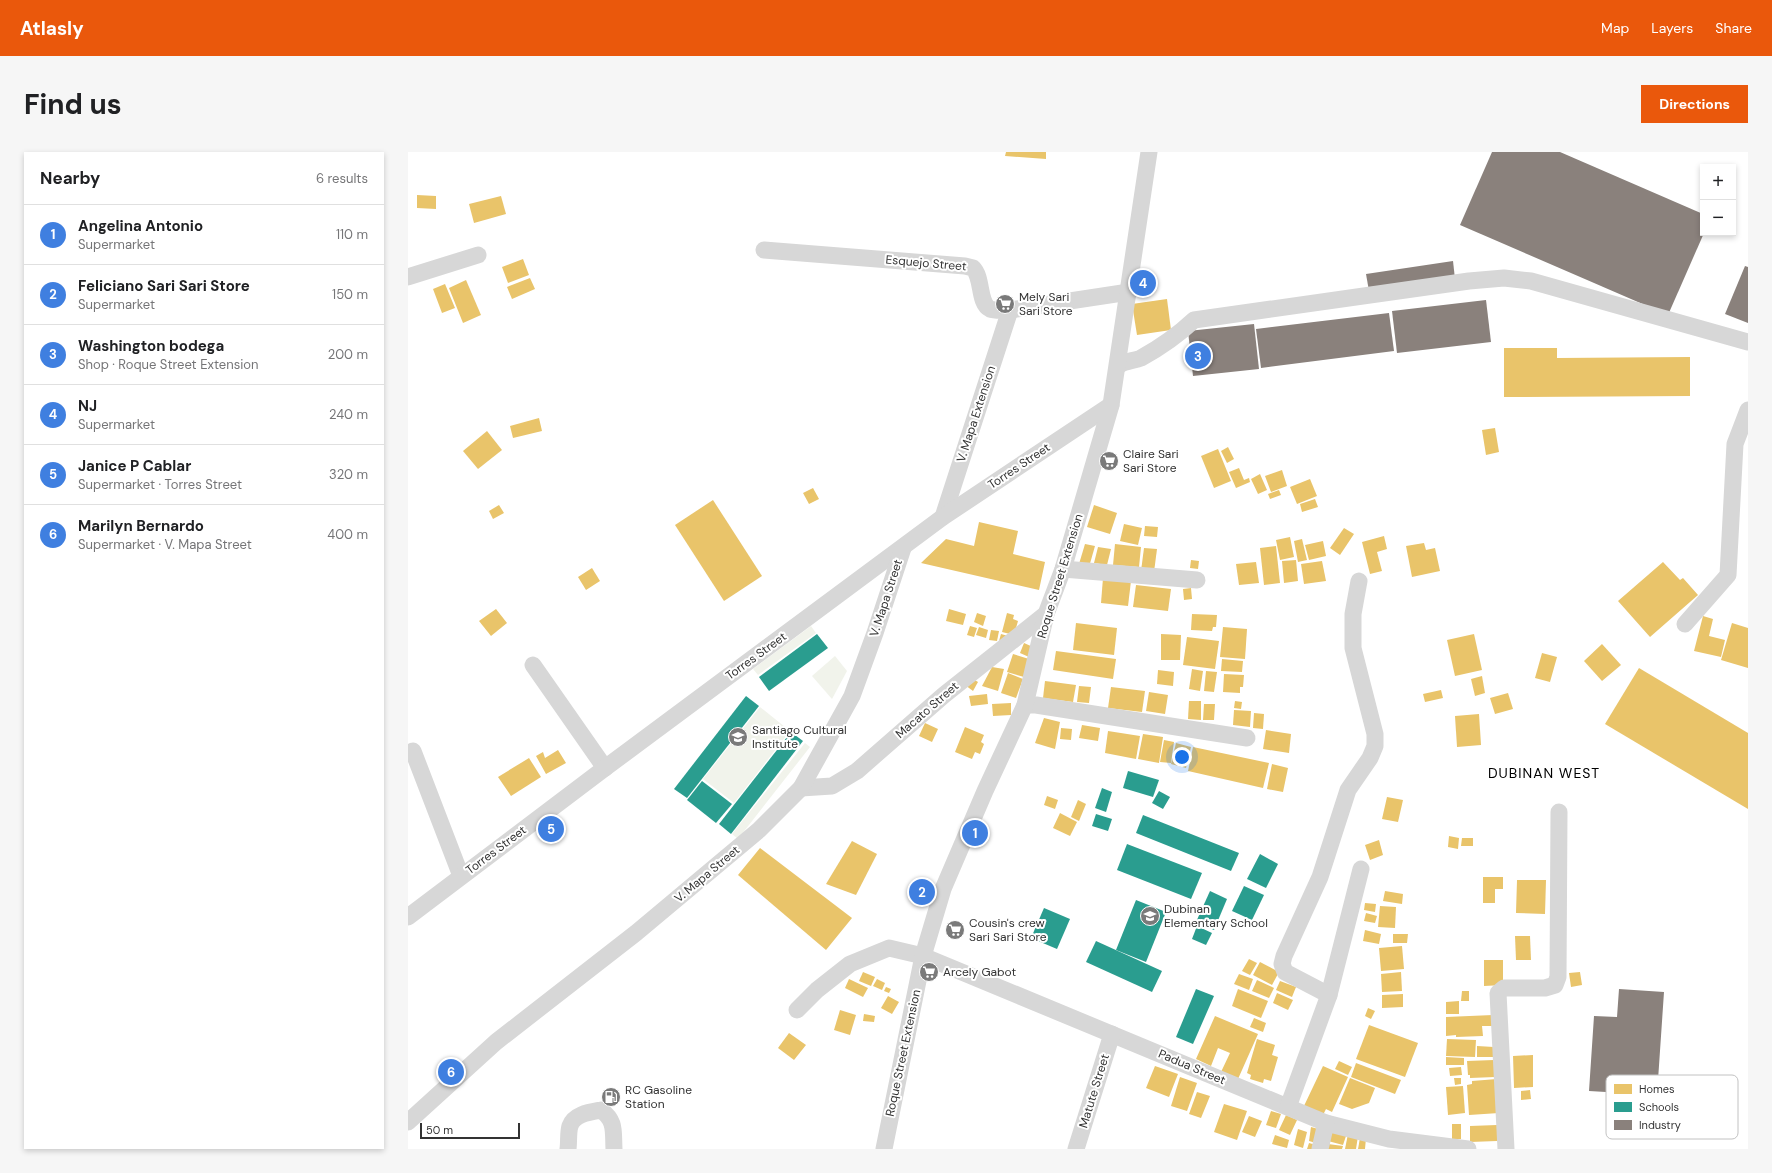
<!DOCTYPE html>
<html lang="en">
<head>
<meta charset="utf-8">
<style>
	body { margin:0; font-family:"DM Sans",sans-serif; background:#f6f6f6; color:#202124 }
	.controls { position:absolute; right:12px; top:12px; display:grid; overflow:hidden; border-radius:0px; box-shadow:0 2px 6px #0003 }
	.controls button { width:36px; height:36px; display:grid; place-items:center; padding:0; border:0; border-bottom:1px solid #e0e0e0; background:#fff; color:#202124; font:20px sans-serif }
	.scale { position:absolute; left:12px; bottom:10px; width:100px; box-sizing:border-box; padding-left:4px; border:2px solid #333; border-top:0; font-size:11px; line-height:14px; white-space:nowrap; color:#333; -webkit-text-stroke:3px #fff; paint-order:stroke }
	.you { position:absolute; left:774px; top:605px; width:14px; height:14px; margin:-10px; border:3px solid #fff; border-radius:50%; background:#1a73e8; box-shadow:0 0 0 6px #1a73e833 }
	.badge { display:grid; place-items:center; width:26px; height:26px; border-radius:50%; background:#ea580c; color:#fff; font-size:13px; font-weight:700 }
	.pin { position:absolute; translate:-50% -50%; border:2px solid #fff; box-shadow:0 1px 4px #0006 }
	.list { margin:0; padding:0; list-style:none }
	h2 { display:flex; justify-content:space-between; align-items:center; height:52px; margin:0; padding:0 16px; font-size:17px }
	h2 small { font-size:13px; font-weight:400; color:#757577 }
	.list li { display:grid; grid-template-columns:26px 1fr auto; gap:12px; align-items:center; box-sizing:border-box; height:60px; padding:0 16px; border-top:1px solid #e0e0e0 }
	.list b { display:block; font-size:15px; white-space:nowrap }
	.list p { margin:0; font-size:13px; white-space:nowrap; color:#757577 }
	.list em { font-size:13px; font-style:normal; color:#757577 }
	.map { position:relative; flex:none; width:1340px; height:997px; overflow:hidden; border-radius:0px }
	header { display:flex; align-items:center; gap:24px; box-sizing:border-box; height:56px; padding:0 20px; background:#ea580c; color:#fff }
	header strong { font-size:19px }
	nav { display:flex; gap:22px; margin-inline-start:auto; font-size:14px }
	.intro { display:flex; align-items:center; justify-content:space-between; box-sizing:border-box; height:96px; padding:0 24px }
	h1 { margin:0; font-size:28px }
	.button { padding:10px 18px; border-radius:0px; background:#ea580c; color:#fff; font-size:14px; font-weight:700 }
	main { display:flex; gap:24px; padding:0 24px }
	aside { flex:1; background:#fff; border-radius:0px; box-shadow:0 2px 6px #0003 }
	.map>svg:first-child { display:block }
	.green { fill:#f1f3eb }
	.homes { fill:#e9c46a }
	.schools { fill:#2a9d8f }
	.industry { fill:#8a817c }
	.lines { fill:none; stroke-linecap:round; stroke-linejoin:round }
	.minor { stroke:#d7d7d7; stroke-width:17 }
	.labels { text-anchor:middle; stroke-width:4; stroke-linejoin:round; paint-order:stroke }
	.street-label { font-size:12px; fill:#333; stroke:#fff }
	.poi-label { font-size:12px; fill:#333; stroke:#fff; text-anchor:start }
	.quarter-label { font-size:14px; letter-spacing:1px; fill:#000; stroke:#fff }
	.key { fill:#fff; stroke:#c2c2c2; stroke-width:1 }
	.key-label { font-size:11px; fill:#333 }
</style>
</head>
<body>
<header>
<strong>Atlasly</strong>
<nav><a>Map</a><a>Layers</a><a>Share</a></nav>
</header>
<div class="intro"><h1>Find us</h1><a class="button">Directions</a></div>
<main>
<aside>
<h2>Nearby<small>6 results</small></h2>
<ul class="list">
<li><span class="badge" style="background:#3f7fe0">1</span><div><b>Angelina Antonio</b><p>Supermarket</p></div><em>110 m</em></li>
<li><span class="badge" style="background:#3f7fe0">2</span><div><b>Feliciano Sari Sari Store</b><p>Supermarket</p></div><em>150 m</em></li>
<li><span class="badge" style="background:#3f7fe0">3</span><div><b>Washington bodega</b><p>Shop · Roque Street Extension</p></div><em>200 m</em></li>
<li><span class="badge" style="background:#3f7fe0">4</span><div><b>NJ</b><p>Supermarket</p></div><em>240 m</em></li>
<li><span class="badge" style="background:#3f7fe0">5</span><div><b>Janice P Cablar</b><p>Supermarket · Torres Street</p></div><em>320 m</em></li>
<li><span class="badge" style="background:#3f7fe0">6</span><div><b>Marilyn Bernardo</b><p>Supermarket · V. Mapa Street</p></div><em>400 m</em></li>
</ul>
</aside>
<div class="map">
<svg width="1340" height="997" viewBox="0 0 1340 997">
	<rect width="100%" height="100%" fill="#fff"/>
	<g class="green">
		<polygon points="403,474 408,481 350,523 345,517"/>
		<polygon points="427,504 439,519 424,547 404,524"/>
		<polygon points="352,555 382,579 326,651 295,627"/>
		<polygon points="397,591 402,595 330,687 324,682"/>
	</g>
	<g class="homes">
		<polygon points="598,0 638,0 638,7 597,4"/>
		<polygon points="9,43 28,44 28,57 9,56"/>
		<polygon points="93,44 98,62 66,71 61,52"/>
		<polygon points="115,107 121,123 100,131 94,115"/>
		<polygon points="122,126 127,137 104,147 99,135"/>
		<polygon points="58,128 73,163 55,171 41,136"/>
		<polygon points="37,132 47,156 34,161 25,137"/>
		<polygon points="759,147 763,178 729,183 724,152"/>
		<polygon points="1096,196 1149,196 1149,206 1282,205 1282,244 1096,245"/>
		<polygon points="131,266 134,279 105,286 102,274"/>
		<polygon points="1087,276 1091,300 1078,303 1074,278"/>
		<polygon points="79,279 94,298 70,317 55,299"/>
		<polygon points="820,295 826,307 819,311 813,299"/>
		<polygon points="810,297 823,329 806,336 793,304"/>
		<polygon points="831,316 836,328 841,326 842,330 828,336 821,320"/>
		<polygon points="874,318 879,334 863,340 857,324"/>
		<polygon points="852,322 859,338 850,342 843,327"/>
		<polygon points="902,327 909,344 889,352 882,335"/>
		<polygon points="405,336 411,347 401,352 395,341"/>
		<polygon points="871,338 873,343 862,347 860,342"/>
		<polygon points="907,347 910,355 894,360 892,352"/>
		<polygon points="305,348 354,424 316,449 267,373"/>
		<polygon points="91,353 96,361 85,367 81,359"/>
		<polygon points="686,353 709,361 702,382 679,375"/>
		<polygon points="571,370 610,379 605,402 637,410 631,438 513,411 538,387 566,394"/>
		<polygon points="716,372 734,376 730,393 712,389"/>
		<polygon points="737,374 750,375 749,385 736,384"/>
		<polygon points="936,376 946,382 932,403 922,396"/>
		<polygon points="976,384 979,397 969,400 974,419 962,422 954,390"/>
		<polygon points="882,385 886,405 872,408 868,388"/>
		<polygon points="894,387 899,408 890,410 886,389"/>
		<polygon points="915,389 918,404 901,408 897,393"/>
		<polygon points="1016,391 1018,398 1027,396 1032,419 1004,425 998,394"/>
		<polygon points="677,392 687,394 681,415 671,412"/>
		<polygon points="707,392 733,395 731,415 705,413"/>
		<polygon points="868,394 872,431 856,433 852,396"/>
		<polygon points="690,395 703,397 699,413 686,411"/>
		<polygon points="736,396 749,397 746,420 733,419"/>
		<polygon points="783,408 791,409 790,417 782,416"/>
		<polygon points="888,408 890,429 876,431 874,409"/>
		<polygon points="914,409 918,429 896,432 893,412"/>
		<polygon points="848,410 851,431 831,433 828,412"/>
		<polygon points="1255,410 1272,428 1275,426 1290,443 1242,485 1210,449"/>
		<polygon points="184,416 192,429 178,438 170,425"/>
		<polygon points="695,426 723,429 720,454 693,451"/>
		<polygon points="728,433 763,437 760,459 725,455"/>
		<polygon points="783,436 784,447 776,448 775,437"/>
		<polygon points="88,457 99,471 83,484 71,469"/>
		<polygon points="541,457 558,462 555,473 538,469"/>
		<polygon points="569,461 578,464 575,474 566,470"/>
		<polygon points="599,461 606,463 605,467 610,469 606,483 594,480"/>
		<polygon points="784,462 809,463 808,475 805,475 804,479 783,478"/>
		<polygon points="1295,464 1305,467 1301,484 1317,488 1313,505 1286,499"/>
		<polygon points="668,471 709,476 706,503 665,498"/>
		<polygon points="1324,471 1340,476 1340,516 1313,508"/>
		<polygon points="562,474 569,476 566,485 559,483"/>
		<polygon points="571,475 580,478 578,486 568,483"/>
		<polygon points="815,475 839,477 837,507 812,505"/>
		<polygon points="583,478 591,479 589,489 581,488"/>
		<polygon points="593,482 600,484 591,489"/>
		<polygon points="753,482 773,483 772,508 753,508"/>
		<polygon points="1066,482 1074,518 1047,524 1039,488"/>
		<polygon points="779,485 811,489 807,517 775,513"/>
		<polygon points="616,491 625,495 621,505 612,501"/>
		<polygon points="1194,492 1213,513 1194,529 1176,509"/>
		<polygon points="648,499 708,507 705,527 645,518"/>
		<polygon points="1134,501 1149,505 1142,530 1127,526"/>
		<polygon points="605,502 621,507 616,525 599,520"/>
		<polygon points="814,507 835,509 834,520 813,519"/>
		<polygon points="584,515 596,517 590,539 574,534"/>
		<polygon points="1231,516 1340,581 1340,657 1197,572"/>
		<polygon points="784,517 795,519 792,539 781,537"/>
		<polygon points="750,518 766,520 765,534 749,532"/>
		<polygon points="798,519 809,520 806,540 796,539"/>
		<polygon points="600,521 615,527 608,546 593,541"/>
		<polygon points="816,522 836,523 835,535 832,535 832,541 815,540"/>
		<polygon points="1074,524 1077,541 1067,544 1063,527"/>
		<polygon points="562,525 570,530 565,539 557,533"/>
		<polygon points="637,529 668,533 665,550 635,546"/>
		<polygon points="671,534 683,535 681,551 669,550"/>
		<polygon points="703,535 737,539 734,560 700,556"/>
		<polygon points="1033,538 1035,546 1017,550 1015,542"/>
		<polygon points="741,540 760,543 757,562 738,559"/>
		<polygon points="1100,541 1105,557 1087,562 1082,546"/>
		<polygon points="579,542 580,552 563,554 561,544"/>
		<polygon points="781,549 793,549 793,568 780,567"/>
		<polygon points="827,549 834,550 833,557 826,556"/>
		<polygon points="603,551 603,563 585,564 584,552"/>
		<polygon points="796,552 807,552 806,568 795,568"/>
		<polygon points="826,558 843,559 842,575 825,573"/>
		<polygon points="846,561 856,562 855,577 845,576"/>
		<polygon points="1071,562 1073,593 1049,595 1047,564"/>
		<polygon points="636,566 652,570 647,597 627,591"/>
		<polygon points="517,571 530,577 524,590 511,584"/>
		<polygon points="674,573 692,576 690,589 671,586"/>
		<polygon points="557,575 576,583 573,590 576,592 572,602 567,600 564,607 547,600"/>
		<polygon points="653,576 664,577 663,588 652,587"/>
		<polygon points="858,578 883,582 881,601 855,597"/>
		<polygon points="700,579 732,584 728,607 697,601"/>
		<polygon points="735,582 755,585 751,611 730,607"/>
		<polygon points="756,588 766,590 763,611 752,610"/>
		<polygon points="768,591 783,595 778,616 763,612"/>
		<polygon points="785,595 861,611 855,636 780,619"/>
		<polygon points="150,598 158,611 138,622 128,604 135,600 137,606"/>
		<polygon points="121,606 133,625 103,644 90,625"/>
		<polygon points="864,612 880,616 875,640 859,637"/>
		<polygon points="639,644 650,648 647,657 636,653"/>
		<polygon points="979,645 995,648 990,670 974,667"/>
		<polygon points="670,648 678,652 671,669 663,665"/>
		<polygon points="652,661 669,670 662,684 645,676"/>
		<polygon points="1041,684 1051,686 1050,697 1040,695"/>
		<polygon points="1054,686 1065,686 1065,694 1053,694"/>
		<polygon points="971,688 975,703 962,708 957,693"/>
		<polygon points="444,689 469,702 448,743 418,732"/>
		<polygon points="352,696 444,766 418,798 330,723"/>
		<polygon points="1075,725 1095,725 1095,737 1087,737 1087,751 1075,751"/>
		<polygon points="1109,728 1138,728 1137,762 1108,761"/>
		<polygon points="977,739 995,742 994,752 975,749"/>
		<polygon points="957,751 968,752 967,760 956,758"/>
		<polygon points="972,754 988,755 987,776 970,775"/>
		<polygon points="958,761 969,764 967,771 956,769"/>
		<polygon points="957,778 973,782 971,792 955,789"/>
		<polygon points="985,782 1000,782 999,791 985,791"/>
		<polygon points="1107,784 1122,784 1123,808 1108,808"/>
		<polygon points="994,794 996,817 973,819 971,796"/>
		<polygon points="841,807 849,811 842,823 834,819"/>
		<polygon points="1076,808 1095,808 1095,833 1076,834"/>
		<polygon points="852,810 871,820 864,833 845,823"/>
		<polygon points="455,820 467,825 463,834 451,829"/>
		<polygon points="993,820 994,839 974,840 973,822"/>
		<polygon points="1172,820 1174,833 1163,835 1161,821"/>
		<polygon points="831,822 845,827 841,838 826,832"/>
		<polygon points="441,827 460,836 455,845 437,836"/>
		<polygon points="469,827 477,831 474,838 465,834"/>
		<polygon points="849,828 866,836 861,846 844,839"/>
		<polygon points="872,829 888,835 884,845 868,838"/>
		<polygon points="478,835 483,837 481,841 476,839"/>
		<polygon points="830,837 860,849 853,866 824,854"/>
		<polygon points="1054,839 1061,839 1061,849 1053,849"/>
		<polygon points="869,841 885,848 880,858 865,851"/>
		<polygon points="995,842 995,855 974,856 974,843"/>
		<polygon points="480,844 491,850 484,862 473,856"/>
		<polygon points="1051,849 1051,862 1038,862 1038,850"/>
		<polygon points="960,856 967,859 963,867 957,864"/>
		<polygon points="432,858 448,863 442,883 426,878"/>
		<polygon points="456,862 467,864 466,870 455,869"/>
		<polygon points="1085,863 1085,874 1074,874 1075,884 1048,885 1048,883 1038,884 1038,865"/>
		<polygon points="807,864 850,882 830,927 813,920 822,901 810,896 803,914 788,907"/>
		<polygon points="846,866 858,871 855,880 842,875"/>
		<polygon points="961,873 1010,891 997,925 948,907"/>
		<polygon points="381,881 398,893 386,908 370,896"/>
		<polygon points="849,887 867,893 864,903 870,905 863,929 856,927 855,931 842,927 843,923 839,921"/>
		<polygon points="1039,887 1068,888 1067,905 1038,904"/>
		<polygon points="1069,894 1086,895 1085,905 1069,905"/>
		<polygon points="1125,903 1125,935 1106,936 1105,904"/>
		<polygon points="1038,905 1056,906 1056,913 1038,913"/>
		<polygon points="1086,908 1087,925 1062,926 1062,923 1060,923 1059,909"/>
		<polygon points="931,909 944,915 940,923 927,917"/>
		<polygon points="948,911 993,928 987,942 943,925"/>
		<polygon points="747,914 770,922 761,945 738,936"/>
		<polygon points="915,914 940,925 924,960 918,957 914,965 895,956"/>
		<polygon points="1053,915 1054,923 1042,924 1041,916"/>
		<polygon points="772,925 789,931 779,959 763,954"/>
		<polygon points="942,926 967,936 961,951 944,957 931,952"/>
		<polygon points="1046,926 1053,926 1053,932 1047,933"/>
		<polygon points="1089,927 1091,961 1061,963 1059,933 1064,932 1064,929"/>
		<polygon points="1055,934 1057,961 1040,963 1038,935"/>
		<polygon points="1122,938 1123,947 1113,948 1113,939"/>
		<polygon points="789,940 802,944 793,966 781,962"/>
		<polygon points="816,952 839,959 829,988 806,980"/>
		<polygon points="863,959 873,962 868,976 858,973"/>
		<polygon points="878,963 889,968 882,983 871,978"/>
		<polygon points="841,964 854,969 847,985 834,980"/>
		<rect x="1044" y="972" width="9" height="15"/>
		<polygon points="1089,973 1089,989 1062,990 1062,974"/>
		<polygon points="903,975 910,977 908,991 901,989"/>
		<polygon points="890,977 899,980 895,996 886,993"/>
		<polygon points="924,977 939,981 935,993 920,989"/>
		<polygon points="940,982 950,984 948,997 937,997"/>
		<polygon points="867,983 881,988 879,996 864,992"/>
		<polygon points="952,986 958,986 957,997 950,997"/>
		<polygon points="901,991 908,993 907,997 899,997"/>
		<polygon points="920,992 935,994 934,997 919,997"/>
	</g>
	<g class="schools">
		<polygon points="409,482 420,496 361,539 351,525"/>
		<polygon points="338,544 351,554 279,646 266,637"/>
		<polygon points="383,580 395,589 323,682 311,672"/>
		<polygon points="720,619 751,628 745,645 715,636"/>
		<polygon points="294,629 324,652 308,671 279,648"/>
		<polygon points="694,636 704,640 698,660 687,656"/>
		<polygon points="751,639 762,645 755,657 744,651"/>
		<polygon points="688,662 704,667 700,679 684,674"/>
		<polygon points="735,663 831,701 823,719 728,681"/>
		<polygon points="719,692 794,721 783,747 709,718"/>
		<polygon points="852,702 870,712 858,736 839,727"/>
		<polygon points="836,734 856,743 844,768 824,759"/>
		<polygon points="802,739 819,747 806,778 788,770"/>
		<polygon points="728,748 758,760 738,810 708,798"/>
		<polygon points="636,756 662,767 649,797 623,786"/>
		<polygon points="789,774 804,781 798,793 784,787"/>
		<polygon points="688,789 754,819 744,840 678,810"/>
		<polygon points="788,837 806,844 785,892 768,885"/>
	</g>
	<g class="industry">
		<polygon points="1084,0 1152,0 1295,62 1296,81 1260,163 1052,73"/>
		<polygon points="1045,109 1047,127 961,139 958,122"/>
		<polygon points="1337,114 1340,115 1340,171 1317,162"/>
		<polygon points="1078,148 1083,190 989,201 984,159"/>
		<polygon points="981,161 986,199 853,216 848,177"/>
		<polygon points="846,172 851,217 785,224 780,179"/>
		<polygon points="1211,837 1256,840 1249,943 1181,939 1186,864 1209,865"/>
	</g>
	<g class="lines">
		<g class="minor">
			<path d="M 356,98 L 557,114 L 565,116 C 575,126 570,151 582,157 C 587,159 596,158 602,158 L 721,140"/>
			<polyline points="0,125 70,103"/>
			<path d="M 710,214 C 716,209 726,209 733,206 C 753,195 770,183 786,168 L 1061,129 L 1096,126 L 1123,129 L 1340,190"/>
			<polyline points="535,365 602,158"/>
			<polyline points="655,417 789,428"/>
			<polyline points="1277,472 1320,423 1327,292 1340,258"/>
			<polyline points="125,513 197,616"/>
			<polyline points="617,553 628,553 839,586"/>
			<polyline points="5,599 53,724"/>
			<polyline points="393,636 424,634 449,619 536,543 638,462"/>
			<polyline points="0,765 197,616 535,365 703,253"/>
			<polyline points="921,843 877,820 874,812 876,804 912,725 940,638 962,606 967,594 967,582 945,496 945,462 951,429"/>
			<polyline points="389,858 409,838 442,812 481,796 515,804 918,971 981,987 1060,997"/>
			<polyline points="880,955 921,843 953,717"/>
			<polyline points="0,970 88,890 228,781 351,678 393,636 444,544 467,481 495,396"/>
			<path d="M 160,997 C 161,990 160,980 162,974 C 166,962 182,960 193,958 C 208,969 205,979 206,997"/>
			<polyline points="476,997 515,804 535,737 577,639 617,553 638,462 655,417 703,253 741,0"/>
			<polyline points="668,997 704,882"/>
			<polyline points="912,997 918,971"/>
			<polyline points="1098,997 1090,841 1096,836 1137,836 1147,833 1150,825 1151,660"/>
		</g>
	</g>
	<defs>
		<symbol id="supermarket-disc" viewBox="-11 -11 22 22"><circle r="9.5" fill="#7a7a7a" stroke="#fff"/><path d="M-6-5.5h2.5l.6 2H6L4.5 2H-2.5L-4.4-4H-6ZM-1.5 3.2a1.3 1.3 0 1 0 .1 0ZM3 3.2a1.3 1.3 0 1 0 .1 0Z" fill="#fff"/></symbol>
		<symbol id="school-disc" viewBox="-11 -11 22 22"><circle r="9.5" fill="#7a7a7a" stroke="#fff"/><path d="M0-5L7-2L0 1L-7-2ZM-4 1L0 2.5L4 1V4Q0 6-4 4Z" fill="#fff"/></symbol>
		<symbol id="fuel-disc" viewBox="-11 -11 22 22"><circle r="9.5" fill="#7a7a7a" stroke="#fff"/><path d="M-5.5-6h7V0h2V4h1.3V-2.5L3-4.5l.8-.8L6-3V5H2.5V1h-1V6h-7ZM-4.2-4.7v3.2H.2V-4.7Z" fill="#fff"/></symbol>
	</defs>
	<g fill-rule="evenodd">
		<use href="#supermarket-disc" x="586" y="141" width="22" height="22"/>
		<use href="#supermarket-disc" x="690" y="298" width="22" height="22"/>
		<use href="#school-disc" x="319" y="574" width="22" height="22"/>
		<use href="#school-disc" x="731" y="753" width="22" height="22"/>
		<use href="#supermarket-disc" x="536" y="767" width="22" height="22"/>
		<use href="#supermarket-disc" x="510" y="809" width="22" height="22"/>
		<use href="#fuel-disc" x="192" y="934" width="22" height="22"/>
	</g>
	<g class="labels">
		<g class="street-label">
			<text transform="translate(518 111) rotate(5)" y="4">Esquejo Street</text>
			<text transform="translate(568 262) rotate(-72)" y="4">V. Mapa Extension</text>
			<text transform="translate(611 314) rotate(-34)" y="4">Torres Street</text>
			<text transform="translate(652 424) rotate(-73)" y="4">Roque Street Extension</text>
			<text transform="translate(478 446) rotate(-72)" y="4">V. Mapa Street</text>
			<text transform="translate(348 504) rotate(-36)" y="4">Torres Street</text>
			<text transform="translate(519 558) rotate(-41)" y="4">Macato Street</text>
			<text transform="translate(88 698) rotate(-37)" y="4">Torres Street</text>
			<text transform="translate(299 722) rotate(-40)" y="4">V. Mapa Street</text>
			<text transform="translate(495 901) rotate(-78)" y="4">Roque Street Extension</text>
			<text transform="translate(784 915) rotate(23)" y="4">Padua Street</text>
			<text transform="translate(686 939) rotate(-73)" y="4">Matute Street</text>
		</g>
		<g class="poi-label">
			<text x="611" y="149">Mely Sari<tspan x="611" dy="14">Sari Store</tspan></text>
			<text x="715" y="306">Claire Sari<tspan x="715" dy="14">Sari Store</tspan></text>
			<text x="344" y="582">Santiago Cultural<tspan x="344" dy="14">Institute</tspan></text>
			<text x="756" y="761">Dubinan<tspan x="756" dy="14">Elementary School</tspan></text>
			<text x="561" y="775">Cousin's crew<tspan x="561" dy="14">Sari Sari Store</tspan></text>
			<text x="535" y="824">Arcely Gabot</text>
			<text x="217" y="942">RC Gasoline<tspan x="217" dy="14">Station</tspan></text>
		</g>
		<g class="quarter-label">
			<text x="1136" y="626">DUBINAN WEST</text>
		</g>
	</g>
	<rect x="1198" y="923" width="132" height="64" rx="6" class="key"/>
	<rect x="1206" y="932" width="18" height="10" fill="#e9c46a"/>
	<rect x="1206" y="950" width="18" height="10" fill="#2a9d8f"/>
	<rect x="1206" y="968" width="18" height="10" fill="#8a817c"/>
	<g class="key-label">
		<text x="1231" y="941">Homes</text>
		<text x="1231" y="959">Schools</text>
		<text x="1231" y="977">Industry</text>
	</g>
</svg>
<div class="controls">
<button>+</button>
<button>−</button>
</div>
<div class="scale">50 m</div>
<div class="you"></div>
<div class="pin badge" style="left:567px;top:681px;background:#3f7fe0">1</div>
<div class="pin badge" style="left:514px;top:740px;background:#3f7fe0">2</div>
<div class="pin badge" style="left:790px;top:204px;background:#3f7fe0">3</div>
<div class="pin badge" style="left:735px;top:131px;background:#3f7fe0">4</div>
<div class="pin badge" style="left:143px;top:677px;background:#3f7fe0">5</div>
<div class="pin badge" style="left:43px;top:920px;background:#3f7fe0">6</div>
</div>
</main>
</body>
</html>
